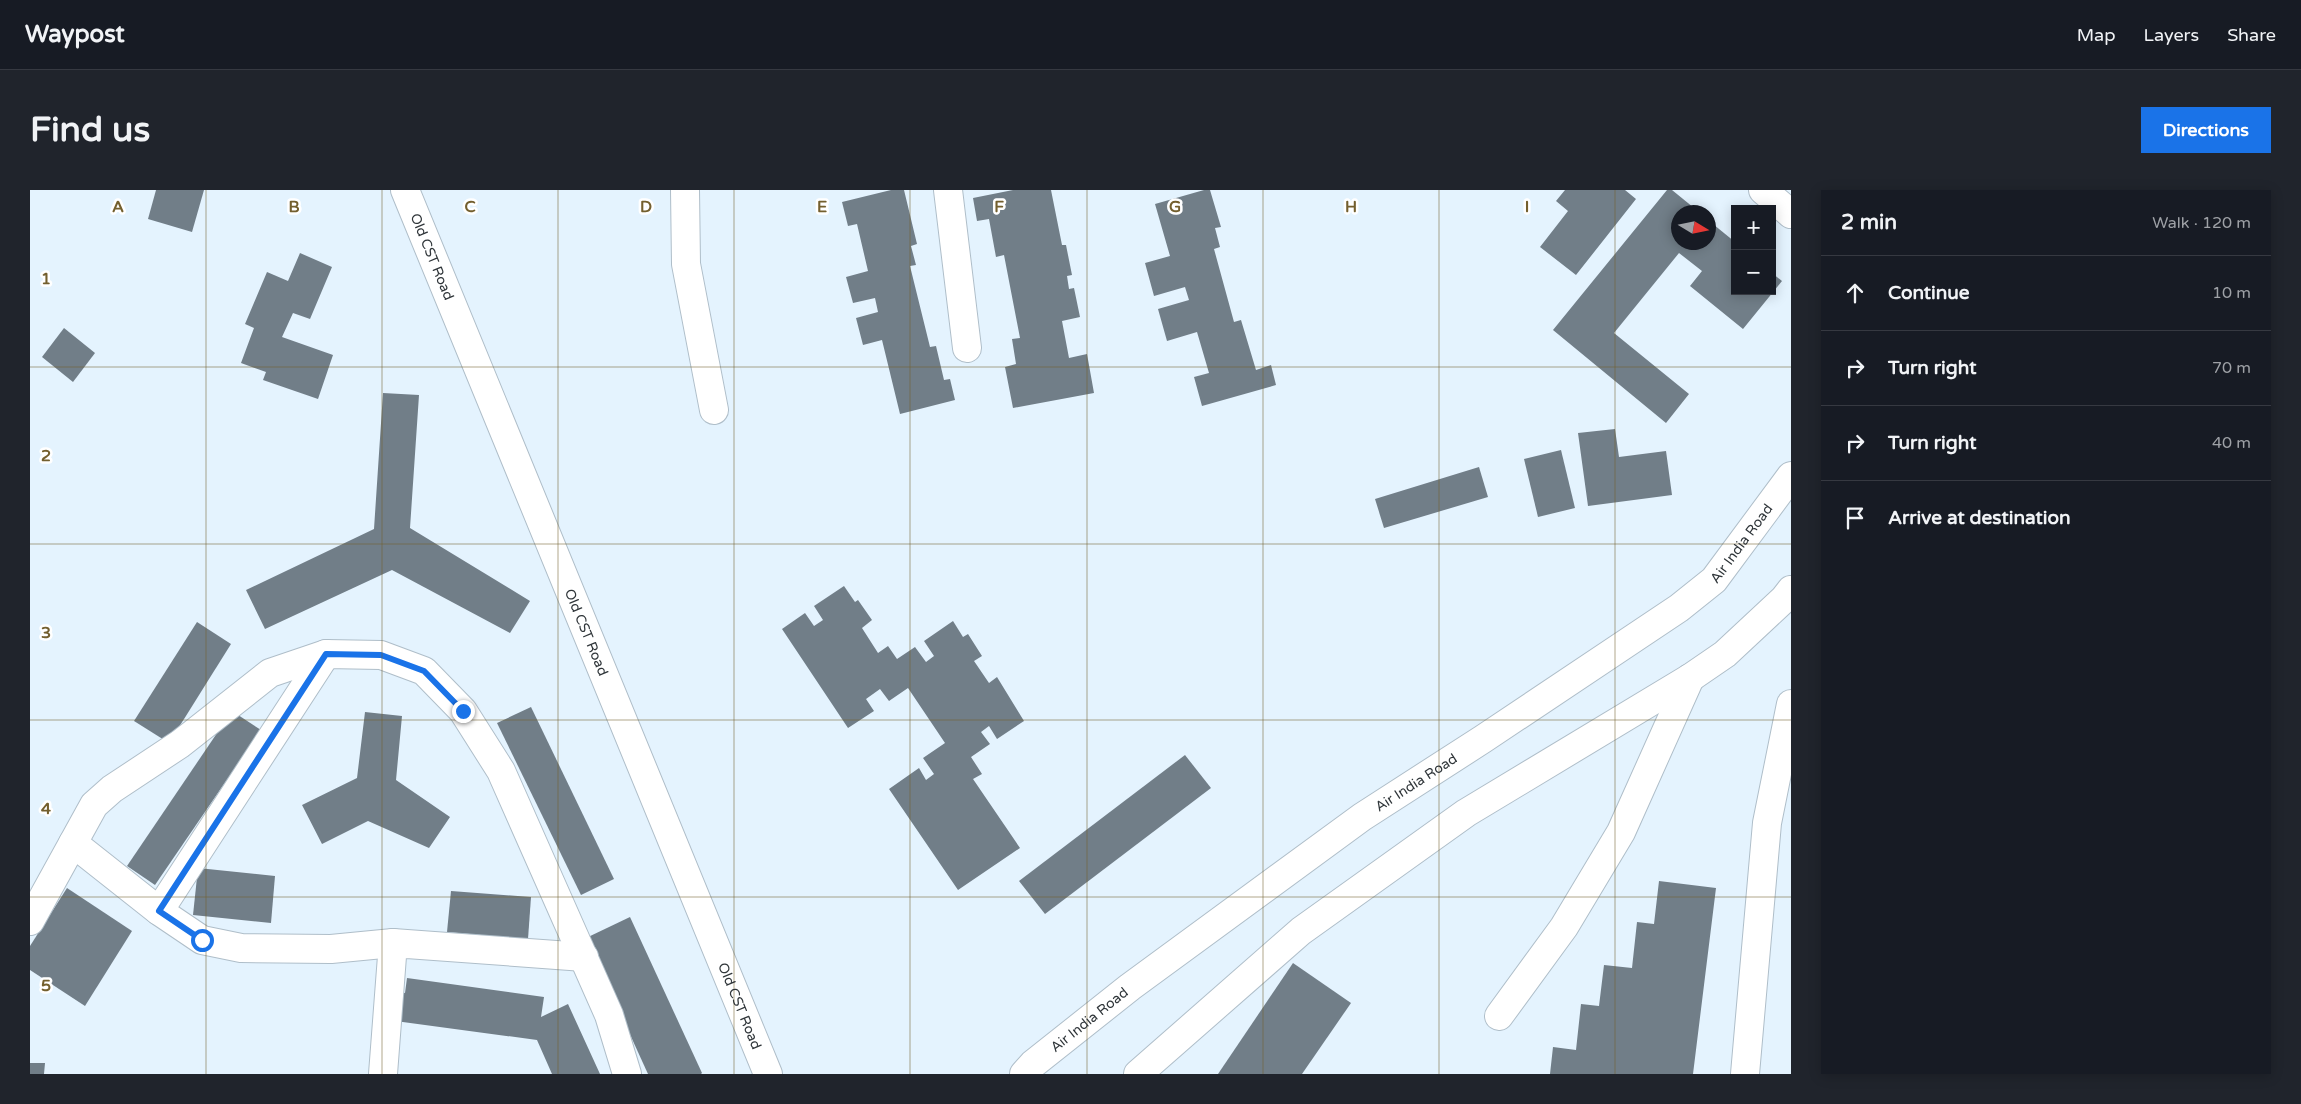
<!DOCTYPE html>
<html lang="en">
<head>
<meta charset="utf-8">
<style>
	body { margin:0; font-family:"Varela Round",sans-serif; background:#20242c; color:#f1f3f6 }
	.controls { position:absolute; right:15px; top:15px; display:grid; overflow:hidden; border-radius:0px; box-shadow:0 2px 12px #0003 }
	.controls button { width:45px; height:45px; display:grid; place-items:center; padding:0; border:0; border-bottom:1px solid #363941; background:#171b24; color:#f1f3f6; font:25px sans-serif }
	.compass { position:absolute; left:1641px; top:15px; width:45px; height:45px; border-radius:50%; background:#171b24; box-shadow:0 2px 12px #0003; rotate:100deg }
	.stop { position:absolute; width:15px; height:15px; margin:-11px; border:4px solid #1a73e8; border-radius:50%; background:#fff }
	.stop.end { background:#1a73e8; border-color:#fff; box-shadow:0 1px 5px #0008 }
	.list { margin:0; padding:0; list-style:none }
	h2 { display:flex; justify-content:space-between; align-items:center; height:65px; margin:0; padding:0 20px; font-size:21px }
	h2 small { font-size:16px; font-weight:400; color:#9ea1a6 }
	.list li { display:grid; grid-template-columns:32px 1fr auto; gap:15px; align-items:center; box-sizing:border-box; height:75px; padding:0 20px; border-top:1px solid #363941 }
	.list b { display:block; font-size:19px; white-space:nowrap }
	.list em { font-size:16px; font-style:normal; color:#9ea1a6 }
	.icon { flex:none; width:28px; height:28px; fill:none; stroke:currentColor; stroke-width:2; stroke-linecap:round; stroke-linejoin:round }
	.map { position:relative; flex:none; width:1761px; height:884px; overflow:hidden; border-radius:0px }
	header { display:flex; align-items:center; gap:30px; box-sizing:border-box; height:70px; padding:0 25px; background:#171b24; border-bottom:1px solid #363941 }
	header strong { font-size:24px }
	nav { display:flex; gap:28px; margin-inline-start:auto; font-size:18px }
	.intro { display:flex; align-items:center; justify-content:space-between; box-sizing:border-box; height:120px; padding:0 30px }
	h1 { margin:0; font-size:35px }
	.button { padding:12px 22px; border-radius:0px; background:#1a73e8; color:#fff; font-size:18px; font-weight:700 }
	main { display:flex; gap:30px; padding:0 30px }
	aside { flex:1; background:#171b24; border-radius:0px; box-shadow:0 2px 12px #0003 }
	.map>svg:first-child { display:block }
	.building { fill:#717e88 }
	.lines { fill:none; stroke-linecap:round; stroke-linejoin:round }
	.minor-casing { stroke:#afbec9; stroke-width:30 }
	.minor { stroke:#fff; stroke-width:28 }
	.route { stroke:#1a73e8; stroke-width:6 }
	.grid { fill:none; stroke:#735f2e; stroke-width:1; stroke-opacity:0.55 }
	.labels { text-anchor:middle; stroke-width:5; stroke-linejoin:round; paint-order:stroke }
	.street-label { font-size:14px; fill:#30363a; stroke:#fff }
	.grid-label { font-size:16px; text-anchor:middle; font-weight:bold; fill:#735f2e; stroke:#fff; stroke-width:5; stroke-linejoin:round; paint-order:stroke }
</style>
</head>
<body>
<header>
<strong>Waypost</strong>
<nav><a>Map</a><a>Layers</a><a>Share</a></nav>
</header>
<div class="intro"><h1>Find us</h1><a class="button">Directions</a></div>
<main>
<div class="map">
<svg width="1761" height="884" viewBox="0 0 1761 884">
	<rect width="100%" height="100%" fill="#e4f3fe"/>
	<g class="building">
		<polygon points="126,0 174,0 162,42 118,29"/>
		<polygon points="861,0 874,0 887,54 881,56 886,75 880,76 900,157 906,156 914,190 920,189 925,210 870,224 852,150 833,155 826,128 848,122 845,108 823,113 816,87 838,81 827,34 818,36 812,12"/>
		<polygon points="983,0 1021,0 1032,55 1036,55 1042,85 1037,86 1039,99 1044,98 1050,127 1032,131 1039,168 1057,164 1064,203 983,218 975,177 986,174 982,149 990,148 974,65 966,67 959,29 947,31 943,8"/>
		<polygon points="1174,0 1180,0 1191,37 1185,38 1190,57 1184,59 1204,132 1211,130 1226,180 1241,175 1246,195 1172,216 1164,187 1179,183 1167,142 1137,151 1128,119 1159,110 1155,97 1124,106 1115,73 1140,66 1125,14"/>
		<polygon points="1535,0 1595,0 1606,9 1546,85 1510,57 1538,21 1526,11"/>
		<polygon points="1637,0 1642,0 1669,22 1648,22 1648,52 1678,52 1678,30 1705,52 1705,101 1742,101 1742,83 1752,91 1713,139 1660,96 1672,81 1649,63 1584,143 1659,204 1636,233 1523,140"/>
		<polygon points="270,63 302,77 280,129 263,123 252,147 303,165 288,209 233,190 236,182 211,173 224,138 215,134 237,82 258,91"/>
		<polygon points="34,138 65,163 43,192 12,167"/>
		<polygon points="353,203 389,205 380,338 500,411 480,443 362,380 235,439 216,400 344,339"/>
		<polygon points="1585,239 1589,267 1636,261 1642,305 1558,316 1548,243"/>
		<polygon points="1531,260 1545,318 1508,327 1494,269"/>
		<polygon points="1449,277 1458,307 1354,338 1345,309"/>
		<polygon points="814,396 825,412 828,410 842,430 832,438 848,463 858,456 867,469 885,457 896,472 904,466 894,451 923,431 933,447 938,444 952,466 944,471 959,493 967,487 994,531 967,549 959,536 951,542 960,554 941,567 952,584 943,589 990,658 928,700 859,599 889,578 896,590 904,584 893,568 915,553 878,498 859,511 850,499 836,509 844,521 818,538 752,439 775,423 784,436 793,430 784,416"/>
		<polygon points="167,432 201,454 139,553 104,531"/>
		<polygon points="501,517 584,689 551,705 467,533"/>
		<polygon points="202,521 231,540 125,695 97,676"/>
		<polygon points="335,522 372,526 366,590 420,627 399,658 338,631 292,654 272,615 327,588"/>
		<polygon points="1155,565 1181,598 1015,724 989,691"/>
		<polygon points="168,678 245,686 241,733 163,725"/>
		<polygon points="1629,691 1686,698 1663,884 1520,884 1523,857 1546,860 1551,814 1569,816 1574,775 1602,778 1607,732 1624,734"/>
		<polygon points="37,698 102,741 55,816 0,780 0,756"/>
		<polygon points="421,701 501,707 498,749 417,742"/>
		<polygon points="600,727 672,883 671,884 618,884 556,748"/>
		<polygon points="1263,773 1321,813 1272,884 1188,884"/>
		<polygon points="377,788 514,807 511,827 538,814 570,884 522,884 507,850 358,830 362,801 375,803"/>
		<polygon points="0,873 15,873 14,884 0,884"/>
	</g>
	<g class="lines">
		<defs>
			<g id="minor">
				<path id="s1" d="M 375,0 L 738,884"/>
				<polyline points="655,0 656,74 684,220"/>
				<polyline points="918,0 937,158"/>
				<polyline points="1733,0 1761,24"/>
				<polyline points="43,653 129,721 296,464"/>
				<polyline points="129,721 172,750 211,758 301,759 363,753"/>
				<polyline points="0,731 64,615 82,599 150,554 240,483 296,464 351,465 394,481 433,521 471,581 579,825 597,884"/>
				<polyline points="1469,826 1534,737 1591,642 1660,488"/>
				<polyline points="353,884 363,753 554,767"/>
				<path id="s2" d="M 994,884 L 1003,874 L 1100,797 L 1332,627 L 1453,549 L 1649,418 L 1684,390 L 1761,286"/>
				<polyline points="1108,884 1271,741 1436,623 1660,488 1695,464 1754,409 1761,400"/>
				<polyline points="1715,884 1737,633 1761,514"/>
			</g>
		</defs>
		<use href="#minor" class="minor-casing"/>
		<use href="#minor" class="minor"/>
	</g>
	<g class="lines">
		<polyline class="route" points="172,750 129,721 296,464 351,465 394,481 433,521"/>
	</g>
	<path class="grid" d="M 176,0 L 176,884M 352,0 L 352,884M 528,0 L 528,884M 704,0 L 704,884M 880,0 L 880,884M 1057,0 L 1057,884M 1233,0 L 1233,884M 1409,0 L 1409,884M 1585,0 L 1585,884M 0,177 L 1761,177M 0,354 L 1761,354M 0,530 L 1761,530M 0,707 L 1761,707"/>
	<g class="labels">
		<g class="street-label">
			<text dy="5" stroke="none"><textPath href="#s1" startOffset="72">Old CST Road</textPath></text>
			<text dy="5" stroke="none"><textPath href="#s2" startOffset="895">Air India Road</textPath></text>
			<text dy="5" stroke="none"><textPath href="#s1" startOffset="478">Old CST Road</textPath></text>
			<text dy="5" stroke="none"><textPath href="#s2" startOffset="489">Air India Road</textPath></text>
			<text dy="5" stroke="none"><textPath href="#s1" startOffset="882">Old CST Road</textPath></text>
			<text dy="5" stroke="none"><textPath href="#s2" startOffset="85">Air India Road</textPath></text>
		</g>
	</g>
	<g class="grid-label">
		<text x="88" y="22">A</text>
		<text x="264" y="22">B</text>
		<text x="440" y="22">C</text>
		<text x="616" y="22">D</text>
		<text x="792" y="22">E</text>
		<text x="969" y="22">F</text>
		<text x="1145" y="22">G</text>
		<text x="1321" y="22">H</text>
		<text x="1497" y="22">I</text>
		<text x="16" y="94">1</text>
		<text x="16" y="271">2</text>
		<text x="16" y="448">3</text>
		<text x="16" y="624">4</text>
		<text x="16" y="801">5</text>
	</g>
</svg>
<div class="controls">
<button>+</button>
<button>−</button>
</div>
<svg class="compass" viewBox="-18 -18 36 36"><path d="M0-13l5 13h-10z" fill="#e53935"/><path d="M0 13l5-13h-10z" fill="#9ea1a6"/></svg>
<div class="stop" style="left:172px;top:750px"></div>
<div class="stop end" style="left:433px;top:521px"></div>
</div>
<aside>
<h2>2 min<small>Walk · 120 m</small></h2>
<ul class="list">
<li><svg class="icon" aria-label="ahead" viewBox="0 0 24 24"><path d="M12 20V5M6 11l6-6 6 6"/></svg><div><b>Continue</b></div><em>10 m</em></li>
<li><svg class="icon" aria-label="right" viewBox="0 0 24 24"><path d="M7 20v-9h11M14 6l5 5-5 5"/></svg><div><b>Turn right</b></div><em>70 m</em></li>
<li><svg class="icon" aria-label="right" viewBox="0 0 24 24"><path d="M7 20v-9h11M14 6l5 5-5 5"/></svg><div><b>Turn right</b></div><em>40 m</em></li>
<li><svg class="icon" aria-label="arrive" viewBox="0 0 24 24"><path d="M6 21V4h12l-3 4 3 4H6"/></svg><div><b>Arrive at destination</b></div></li>
</ul>
</aside>
</main>
</body>
</html>
